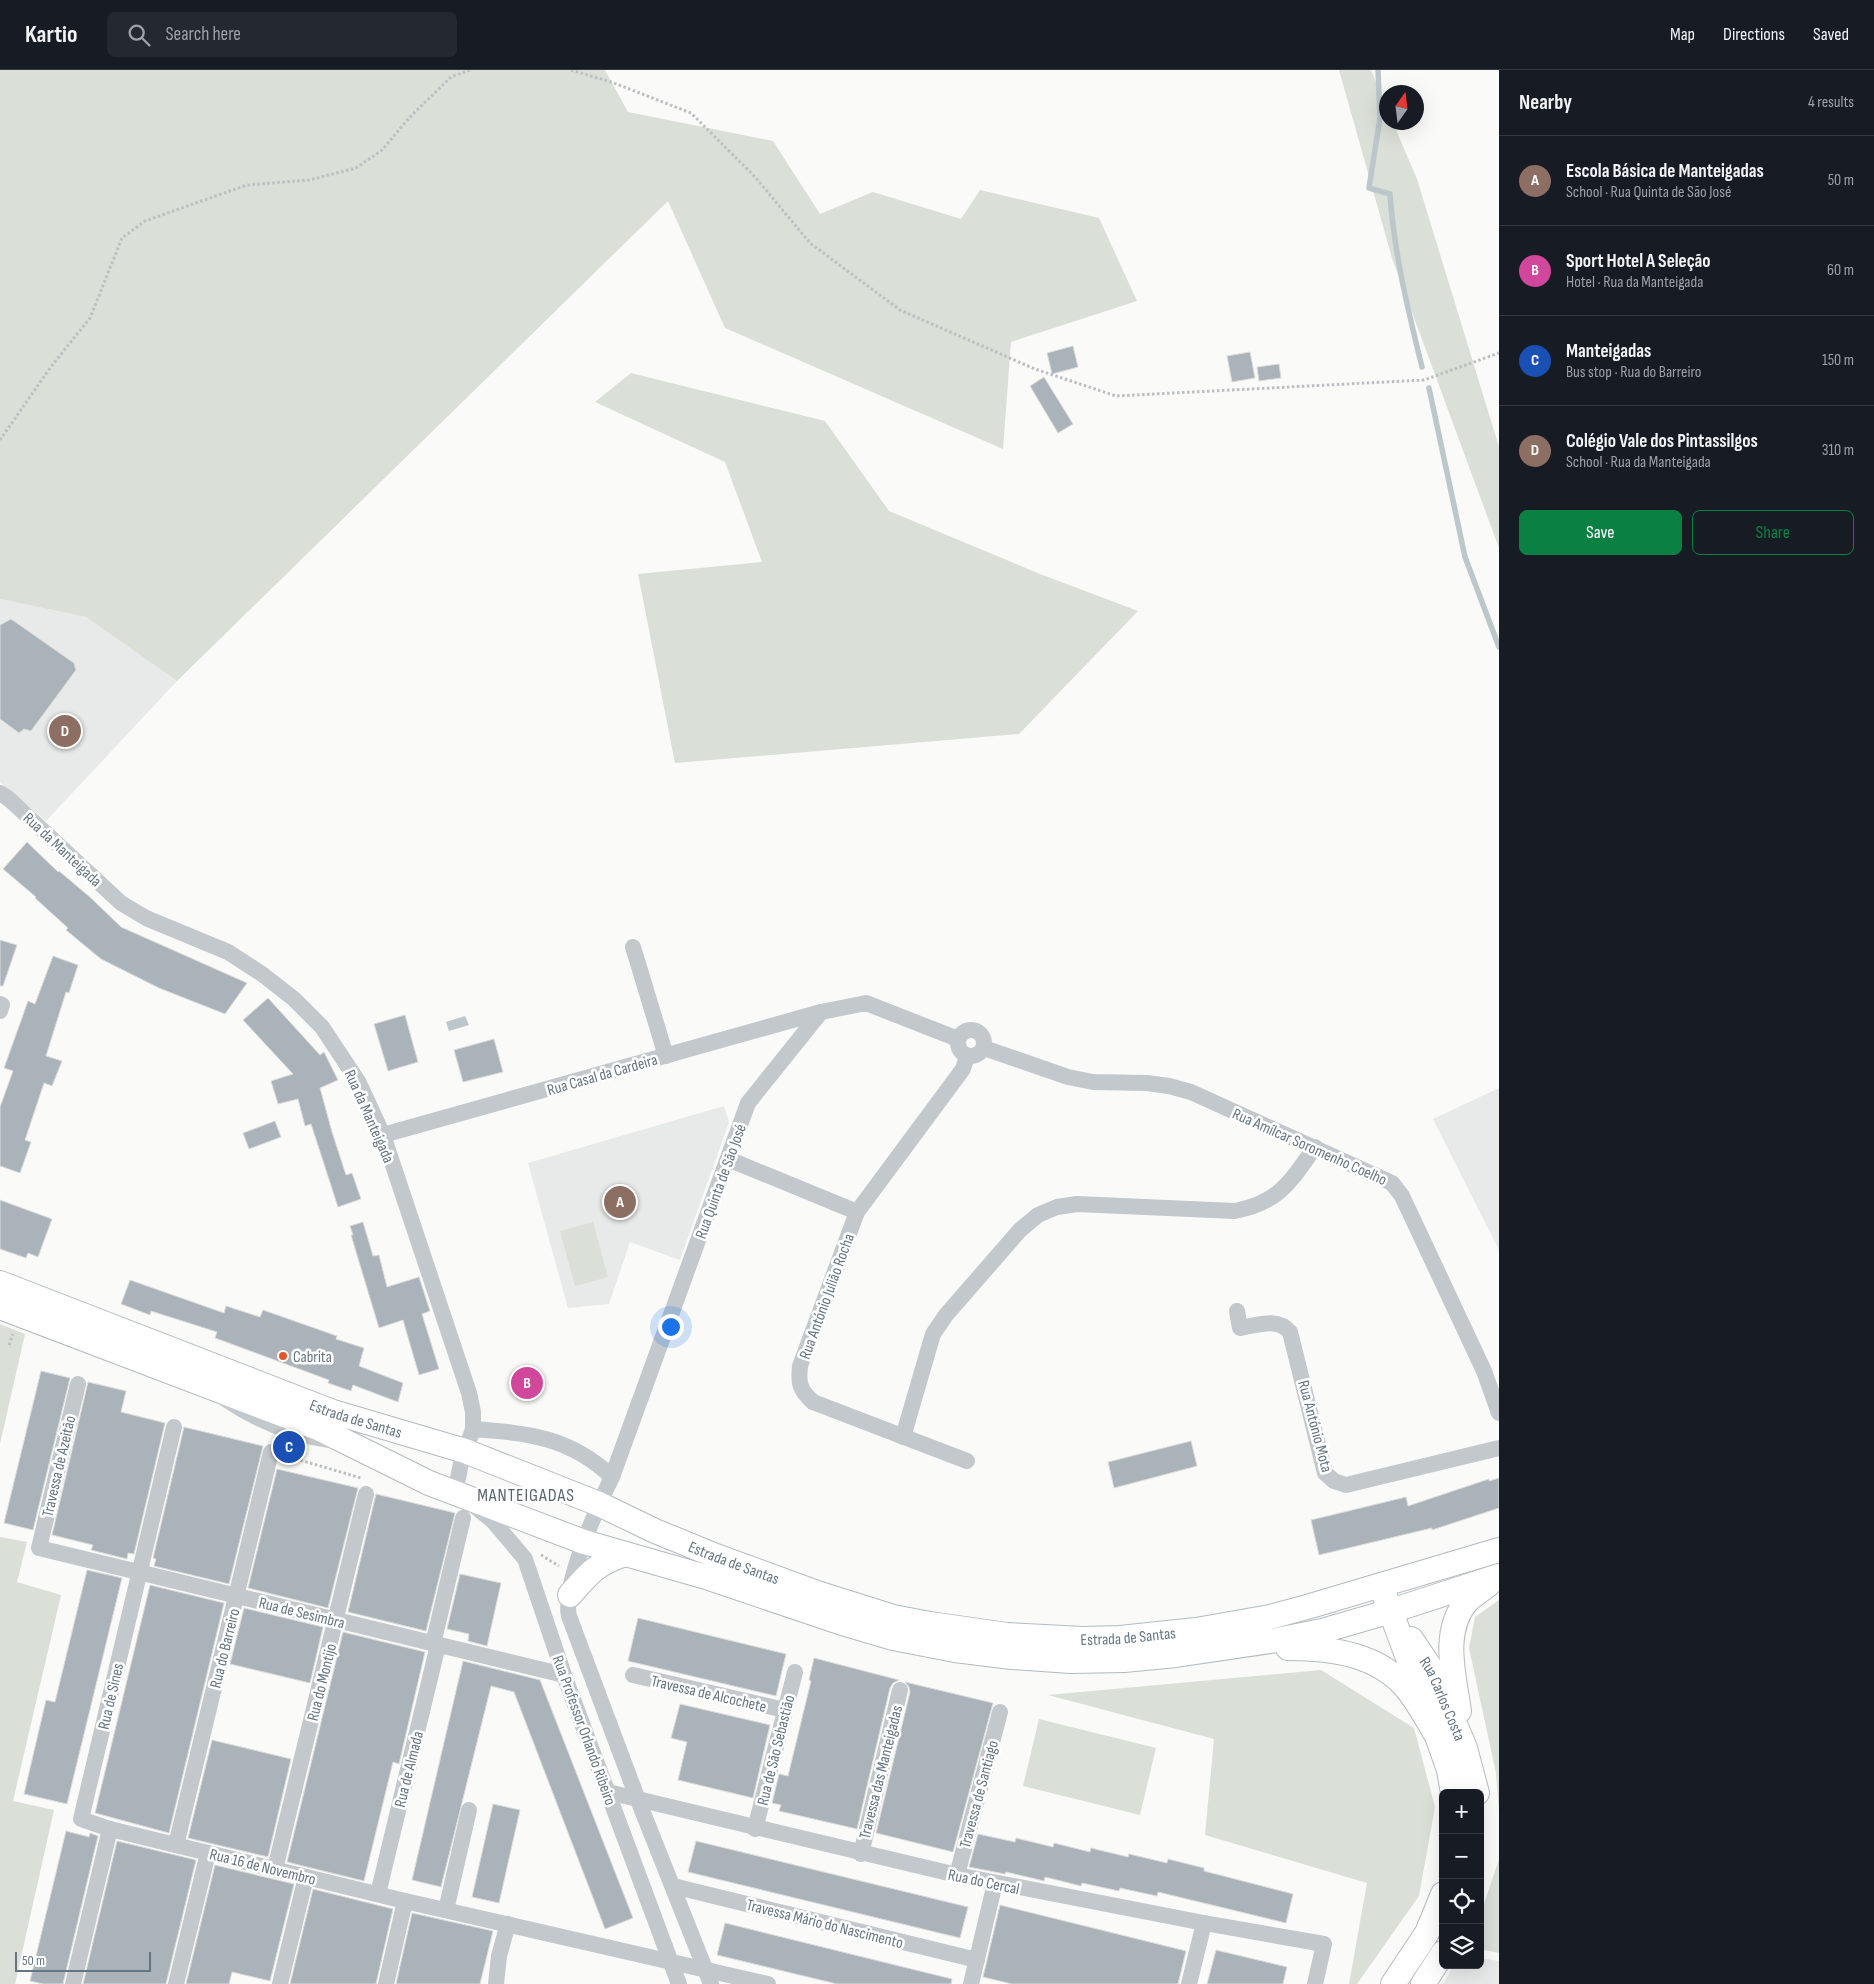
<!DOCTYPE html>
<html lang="en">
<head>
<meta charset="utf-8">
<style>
	body { margin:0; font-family:"Sofia Sans Condensed",sans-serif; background:#242831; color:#f1f3f6 }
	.controls { position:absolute; right:15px; bottom:15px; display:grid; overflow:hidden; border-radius:8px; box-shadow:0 5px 20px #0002 }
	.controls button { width:45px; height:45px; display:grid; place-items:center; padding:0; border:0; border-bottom:1px solid #363941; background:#171b24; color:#f1f3f6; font:25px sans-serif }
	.compass { position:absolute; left:1379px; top:15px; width:45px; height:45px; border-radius:50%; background:#171b24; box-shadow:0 5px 20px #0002; rotate:14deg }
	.scale { position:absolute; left:15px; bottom:12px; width:136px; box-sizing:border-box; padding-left:5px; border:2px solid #657683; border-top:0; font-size:14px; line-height:18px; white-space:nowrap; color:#657683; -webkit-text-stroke:4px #fff; paint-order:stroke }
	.you { position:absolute; left:670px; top:1256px; width:18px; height:18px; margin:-12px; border:4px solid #fff; border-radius:50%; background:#1a73e8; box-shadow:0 0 0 8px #1a73e833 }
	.badge { display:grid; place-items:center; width:32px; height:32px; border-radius:50%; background:#0b8043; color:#fff; font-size:16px; font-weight:700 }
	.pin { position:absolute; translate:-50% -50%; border:2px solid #fff; box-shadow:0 1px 5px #0006 }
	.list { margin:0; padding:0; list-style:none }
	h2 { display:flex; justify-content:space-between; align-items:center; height:65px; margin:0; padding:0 20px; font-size:21px }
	h2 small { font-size:16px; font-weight:400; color:#9ea1a6 }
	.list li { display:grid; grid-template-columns:32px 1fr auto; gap:15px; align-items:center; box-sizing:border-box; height:90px; padding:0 20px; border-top:1px solid #363941 }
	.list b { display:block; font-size:19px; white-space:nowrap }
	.list p { margin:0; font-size:16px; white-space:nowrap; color:#9ea1a6 }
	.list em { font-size:16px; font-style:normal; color:#9ea1a6 }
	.actions { display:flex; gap:10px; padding:15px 20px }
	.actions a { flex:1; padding:11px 0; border:1px solid #0b8043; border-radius:8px; text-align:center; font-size:18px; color:#0b8043 }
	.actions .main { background:#0b8043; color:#fff }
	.icon { flex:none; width:28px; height:28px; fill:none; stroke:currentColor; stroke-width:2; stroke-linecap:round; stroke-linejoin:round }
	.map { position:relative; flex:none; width:1499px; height:1914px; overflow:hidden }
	header { display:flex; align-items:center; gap:30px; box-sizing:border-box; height:70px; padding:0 25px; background:#171b24; border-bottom:1px solid #363941 }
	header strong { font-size:24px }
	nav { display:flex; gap:28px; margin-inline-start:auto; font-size:18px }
	.search { width:350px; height:45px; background:#242831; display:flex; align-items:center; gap:12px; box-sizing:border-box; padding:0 18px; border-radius:8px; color:#9ea1a6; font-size:19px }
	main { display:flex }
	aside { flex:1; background:#171b24 }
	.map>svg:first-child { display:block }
	.built { fill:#e8e9e9 }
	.green { fill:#dadfd7 }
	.water { fill:#bbc7cb }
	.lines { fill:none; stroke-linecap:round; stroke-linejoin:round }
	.stream { stroke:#bbc7cb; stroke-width:5.5 }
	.building { fill:#aab3b9; stroke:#dcdcda }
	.secondary-casing { stroke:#b3babf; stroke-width:26 }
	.path { stroke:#bbbfc2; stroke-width:3; stroke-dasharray:2.5 2.5; stroke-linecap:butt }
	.lane { stroke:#c3c8cc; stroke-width:9 }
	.street { stroke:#c3c8cc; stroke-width:16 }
	.secondary { stroke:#fff; stroke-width:24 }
	.poi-dot { fill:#e4572e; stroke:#fff; stroke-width:2 }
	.labels { text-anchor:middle; stroke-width:5; stroke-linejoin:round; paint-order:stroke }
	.street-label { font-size:16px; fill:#657683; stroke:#fff }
	.poi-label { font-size:16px; fill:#657683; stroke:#fff; text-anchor:start }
	.neighbourhood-label { font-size:18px; letter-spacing:1px; fill:#57646e; stroke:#fff }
</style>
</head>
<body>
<header>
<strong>Kartio</strong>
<div class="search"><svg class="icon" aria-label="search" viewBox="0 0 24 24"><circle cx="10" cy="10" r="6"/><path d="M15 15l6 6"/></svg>Search here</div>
<nav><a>Map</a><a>Directions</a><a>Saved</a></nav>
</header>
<main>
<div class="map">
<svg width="1499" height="1914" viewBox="0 0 1499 1914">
	<rect width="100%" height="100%" fill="#fafaf8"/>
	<g class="built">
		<polygon points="0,529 86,547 177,611 46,751 0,712"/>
		<polygon points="1499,1018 1499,1180 1433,1049"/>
		<polygon points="724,1036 729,1052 680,1190 630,1172 609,1234 568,1238 528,1093"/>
		<polygon points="1480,1888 1499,1891 1499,1914 1443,1914 1454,1895 1480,1895"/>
	</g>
	<g class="green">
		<polygon points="0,0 605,0 628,42 773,71 820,144 873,122 961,149 980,120 1099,148 1137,231 1011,272 1003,379 725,258 668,131 177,611 86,547 0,529"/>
		<polygon points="1339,0 1371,0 1386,37 1386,52 1393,53 1417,109 1499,377 1499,478 1392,188"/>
		<polygon points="631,303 825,351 889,441 1040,504 1138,541 1019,664 675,693 638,504 762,492 725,392 595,332"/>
		<polygon points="593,1152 608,1207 575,1216 560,1161"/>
		<polygon points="0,1254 25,1264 0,1374"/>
		<polygon points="0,1467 27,1472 17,1512 61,1525 13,1731 54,1740 15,1914 0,1914"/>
		<polygon points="1499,1530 1499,1741 1496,1703 1469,1578 1475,1547"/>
		<polygon points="1321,1600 1414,1658 1435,1737 1419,1826 1357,1914 1349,1914 1367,1813 1205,1765 1214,1669 1048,1625"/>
		<polygon points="1039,1649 1156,1678 1140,1745 1023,1716"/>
		<polygon points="1499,1789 1499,1883 1480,1879 1480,1846"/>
	</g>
	<polygon class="water" points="465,946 469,955 449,961 446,952"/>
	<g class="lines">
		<g class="stream">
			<path d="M 1378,0 L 1380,48 L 1369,118 L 1390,124 C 1394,183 1408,240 1422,297"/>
			<polyline points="1429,318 1465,487 1499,577"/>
		</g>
	</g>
	<g class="building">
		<polygon points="1073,276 1078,297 1052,304 1047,283"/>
		<polygon points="1250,282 1255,308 1232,312 1227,286"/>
		<polygon points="1279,294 1281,308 1259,311 1257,297"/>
		<polygon points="1044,307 1073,354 1058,363 1030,316"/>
		<polygon points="11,549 74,593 76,600 31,661 24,659 19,663 0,649 0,555"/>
		<polygon points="27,772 58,802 59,801 91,828 121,857 247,913 225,944 159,918 101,889 66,860 68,858 35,828 36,827 3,799"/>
		<polygon points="0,870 17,875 3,916 0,916"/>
		<polygon points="53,886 78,895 69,923 66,922 46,986 62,991 52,1016 44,1013 25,1070 31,1072 20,1103 0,1096 0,1037 13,1001 4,998 28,931 35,934"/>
		<polygon points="268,928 320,985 324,982 338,1010 320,1018 332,1062 346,1105 352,1103 361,1129 338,1137 311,1054 305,1056 298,1029 278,1034 271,1011 293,1004 243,950"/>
		<polygon points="405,945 418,992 388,1001 374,954"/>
		<polygon points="494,969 503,1002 463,1012 454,980"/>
		<polygon points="275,1051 281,1067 249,1079 243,1063"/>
		<polygon points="0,1130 52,1149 38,1187 28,1183 26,1188 0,1179"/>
		<polygon points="363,1152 373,1186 379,1185 387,1217 419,1207 430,1241 422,1244 439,1299 419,1305 403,1250 379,1258 351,1165 353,1165 350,1156"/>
		<polygon points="130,1210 224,1243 226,1236 260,1247 263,1240 337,1266 336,1269 364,1278 359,1296 403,1313 398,1332 353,1315 351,1321 328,1313 329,1310 215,1268 217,1262 151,1241 150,1245 121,1234"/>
		<polygon points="41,1301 70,1308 33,1460 4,1453"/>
		<polygon points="88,1312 126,1321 121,1342 165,1353 134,1484 128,1483 127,1489 91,1480 93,1475 52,1465"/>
		<polygon points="184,1357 263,1376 229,1514 154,1496 156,1489 153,1488"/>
		<polygon points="1191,1371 1197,1396 1114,1418 1108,1392"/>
		<polygon points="277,1399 358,1418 328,1538 248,1518"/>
		<polygon points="1499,1408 1499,1438 1432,1460 1432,1458 1319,1485 1311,1450 1406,1427 1408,1436 1489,1409 1489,1411"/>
		<polygon points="376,1424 455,1443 426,1561 348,1542"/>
		<polygon points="87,1500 122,1508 67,1734 24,1724 46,1630 55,1632"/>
		<polygon points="460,1504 501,1513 487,1576 468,1571 469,1564 447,1559"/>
		<polygon points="150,1515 224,1533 169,1763 95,1743"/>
		<polygon points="244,1538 323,1557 310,1613 230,1594"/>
		<polygon points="638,1548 786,1584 776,1626 628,1591"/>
		<polygon points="343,1562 425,1582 399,1694 393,1692 364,1811 287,1792"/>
		<polygon points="814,1588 899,1610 893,1613 890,1618 857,1759 779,1741 781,1735 772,1733 779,1704 788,1706 811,1611 809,1610"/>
		<polygon points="463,1591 540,1610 633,1848 605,1859 514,1622 491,1616 441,1817 412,1810"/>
		<polygon points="905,1612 993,1633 953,1782 876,1763 910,1622 909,1617"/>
		<polygon points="680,1634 770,1655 753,1728 678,1710 687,1672 671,1668"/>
		<polygon points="212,1670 291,1689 268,1787 188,1768"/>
		<polygon points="493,1734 520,1740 499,1833 472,1827"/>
		<polygon points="66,1761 89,1767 90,1763 98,1766 63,1914 43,1914 30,1911"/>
		<polygon points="978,1764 1015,1772 1016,1768 1053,1777 1054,1773 1090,1782 1091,1778 1128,1787 1129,1784 1167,1793 1168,1789 1204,1798 1204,1801 1293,1824 1286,1853 1158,1822 1157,1826 1120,1818 1119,1821 1082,1813 1081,1816 1045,1807 1044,1811 1006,1802 1005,1804 969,1797"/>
		<polygon points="117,1771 196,1790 166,1914 83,1914"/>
		<polygon points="696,1771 968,1837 960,1868 688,1802"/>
		<polygon points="215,1795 294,1814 270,1911 232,1902 229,1914 186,1914"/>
		<polygon points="313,1819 393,1839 376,1914 290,1914"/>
		<polygon points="1000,1835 1186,1881 1178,1914 1012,1914 983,1907"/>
		<polygon points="412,1843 493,1861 480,1914 396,1914"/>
		<polygon points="725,1853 952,1909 951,1914 837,1914 717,1885"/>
		<polygon points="1216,1880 1287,1897 1283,1914 1207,1914"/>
	</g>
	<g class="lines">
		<defs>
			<g id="secondary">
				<path id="s1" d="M 0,1213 L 333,1342 L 465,1381 L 599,1434 L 655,1461 L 716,1486 L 820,1524 L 893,1547 L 930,1554 L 1007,1565 L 1083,1569 L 1120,1568 L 1196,1560 L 1270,1547 L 1307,1537 L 1499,1480"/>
				<polyline points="0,1237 318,1358 429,1413 584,1472 706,1507 839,1552 893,1568 955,1580 1012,1587 1071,1591 1124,1590 1176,1585 1277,1570 1322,1561 1391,1541 1499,1506"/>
				<path d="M 570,1525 C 589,1503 596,1494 625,1484"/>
				<polyline points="1385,1526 1437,1666 1449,1700 1453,1723"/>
				<path id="s2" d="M 1411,1569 L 1432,1600 L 1465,1678 L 1477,1723"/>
				<path d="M 1288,1578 C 1332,1578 1379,1584 1408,1620 C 1419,1634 1428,1651 1437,1666"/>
				<path d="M 1459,1641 C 1454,1606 1441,1561 1467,1531 C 1473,1525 1482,1520 1489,1514"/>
				<polyline points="1393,1914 1427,1863 1443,1824"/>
				<polyline points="1423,1914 1443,1883"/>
			</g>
		</defs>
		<use href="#secondary" class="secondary-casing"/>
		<g class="path">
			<polyline points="571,0 614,13 691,43 756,108 810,173 900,240 1035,299 1116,326 1424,310 1499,283"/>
			<polyline points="0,370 50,298 90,248 122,168 145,151 247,115 309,110 356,98 382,80 410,47 451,7 470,0"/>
			<polyline points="9,1275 13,1264"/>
			<polyline points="286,1386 361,1408"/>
			<polyline points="541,1485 559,1496"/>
		</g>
		<path class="lane" d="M 222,1331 C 254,1353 293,1369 332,1374"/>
		<g class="street">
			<polyline points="0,723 9,729 121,833 146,848 228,882 262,904 294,929 322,957 359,1013 383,1065 469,1323 473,1342 473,1359 461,1393 457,1414 461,1425 493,1451 525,1489 564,1605 679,1914"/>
			<polyline points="633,877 666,986"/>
			<polyline points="0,934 2,935 0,941"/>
			<circle cx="971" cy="973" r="13"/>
			<polyline points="984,978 1068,1007 1093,1012 1147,1013 1169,1016 1191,1022 1392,1113 1402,1126 1484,1301 1499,1343"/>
			<polyline points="383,1065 821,942"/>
			<polyline points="728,1089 857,1142"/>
			<path d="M 1237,1241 L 1240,1258 C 1258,1255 1277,1247 1290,1262 L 1325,1403 L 1334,1411 L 1346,1415 L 1499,1378"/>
			<polyline points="78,1314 39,1478 564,1605"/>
			<polyline points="174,1357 81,1749 110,1759 405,1831 768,1914"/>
			<path d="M 473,1359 C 528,1363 570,1367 612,1407"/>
			<path d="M 903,1367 L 933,1264 L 946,1245 L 1020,1160 L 1038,1145 L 1057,1137 L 1077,1134 L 1235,1141 C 1280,1132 1290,1112 1315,1077"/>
			<path d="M 967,1391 L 813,1332 C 800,1320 798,1314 800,1296 L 857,1142 L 963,999 L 967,986"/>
			<polyline points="433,1574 463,1448"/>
			<polyline points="633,1605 785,1640"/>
			<polyline points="608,1722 957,1805 1204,1853 1324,1874 1315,1914"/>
			<polyline points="755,1759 795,1602"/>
			<polyline points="176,1775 271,1382"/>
			<polyline points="861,1784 900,1620"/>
			<polyline points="275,1799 366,1424"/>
			<polyline points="957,1805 1000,1642"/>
			<polyline points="673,1816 977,1890"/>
			<polyline points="378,1824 438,1575"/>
			<polyline points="446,1840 469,1740"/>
			<polyline points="73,1914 110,1759"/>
			<polyline points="176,1914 208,1783"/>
			<polyline points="280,1914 306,1807"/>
			<polyline points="386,1914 405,1831"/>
			<polyline points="496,1914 499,1886 508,1854"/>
			<path d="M 711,1914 L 638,1730 L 569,1546 C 562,1516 598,1435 612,1407 L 748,1033 L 821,942 L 866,933 L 958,969"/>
			<polyline points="971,1914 995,1813"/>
			<polyline points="1189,1914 1204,1853"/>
		</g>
		<use href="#secondary" class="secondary"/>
	</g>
	<circle class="poi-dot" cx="283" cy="1286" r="5"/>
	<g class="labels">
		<g class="street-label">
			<text transform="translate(63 779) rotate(43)" y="6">Rua da Manteigada</text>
			<text transform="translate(602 1004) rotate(-16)" y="6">Rua Casal da Cardeira</text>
			<text transform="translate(370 1046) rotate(66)" y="6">Rua da Manteigada</text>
			<text transform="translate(1310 1076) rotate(24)" y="6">Rua Amílcar Soromenho Coelho</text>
			<text transform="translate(720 1111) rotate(-70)" y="6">Rua Quinta de São José</text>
			<text transform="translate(826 1226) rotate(-70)" y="6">Rua António Julião Rocha</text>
			<text dy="6" stroke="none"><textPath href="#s1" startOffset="381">Estrada de Santas</textPath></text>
			<text transform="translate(1316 1356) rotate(75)" y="6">Rua António Mota</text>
			<text transform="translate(58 1396) rotate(-77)" y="6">Travessa de Azeitão</text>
			<text dy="6" stroke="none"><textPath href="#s1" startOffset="786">Estrada de Santas</textPath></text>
			<text transform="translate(302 1542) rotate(14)" y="6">Rua de Sesimbra</text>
			<text dy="6" stroke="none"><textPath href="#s1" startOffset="1191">Estrada de Santas</textPath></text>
			<text transform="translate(224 1578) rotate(-76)" y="6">Rua do Barreiro</text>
			<text transform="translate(321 1612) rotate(-76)" y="6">Rua do Montijo</text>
			<text transform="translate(709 1623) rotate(13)" y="6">Travessa de Alcochete</text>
			<text transform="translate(110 1626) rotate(-77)" y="6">Rua de Sines</text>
			<text dy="6" stroke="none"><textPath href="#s2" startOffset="68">Rua Carlos Costa</textPath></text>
			<text transform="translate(585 1660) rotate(70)" y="6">Rua Professor Orlando Ribeiro</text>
			<text transform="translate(775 1680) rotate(-76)" y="6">Rua de São Sebastião</text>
			<text transform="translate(408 1699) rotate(-76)" y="6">Rua de Almada</text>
			<text transform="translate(880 1702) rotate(-76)" y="6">Travessa das Manteigadas</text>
			<text transform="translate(978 1724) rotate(-75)" y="6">Travessa de Santiago</text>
			<text transform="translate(263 1796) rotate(14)" y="6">Rua 16 de Novembro</text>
			<text transform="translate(984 1811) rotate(12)" y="6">Rua do Cercal</text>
			<text transform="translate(825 1853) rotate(14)" y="6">Travessa Mário do Nascimento</text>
		</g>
		<g class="poi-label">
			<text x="293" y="1292">Cabrita</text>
		</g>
		<g class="neighbourhood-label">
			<text x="526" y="1431">MANTEIGADAS</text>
		</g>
	</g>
</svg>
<div class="controls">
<button>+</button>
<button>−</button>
<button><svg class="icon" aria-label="locate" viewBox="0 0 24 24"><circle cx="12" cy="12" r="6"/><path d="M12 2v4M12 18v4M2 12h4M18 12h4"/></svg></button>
<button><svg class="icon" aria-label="layers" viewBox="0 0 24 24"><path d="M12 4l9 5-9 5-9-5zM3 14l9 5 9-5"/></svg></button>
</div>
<svg class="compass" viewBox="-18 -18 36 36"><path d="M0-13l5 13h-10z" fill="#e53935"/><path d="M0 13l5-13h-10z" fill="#9ea1a6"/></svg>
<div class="scale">50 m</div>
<div class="you"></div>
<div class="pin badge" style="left:620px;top:1132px;background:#8d6e63">A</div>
<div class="pin badge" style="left:527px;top:1313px;background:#d1479c">B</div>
<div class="pin badge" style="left:289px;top:1377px;background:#1a4fb4">C</div>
<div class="pin badge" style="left:65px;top:661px;background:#8d6e63">D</div>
</div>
<aside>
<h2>Nearby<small>4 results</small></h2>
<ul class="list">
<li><span class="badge" style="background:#8d6e63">A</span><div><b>Escola Básica de Manteigadas</b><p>School · Rua Quinta de São José</p></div><em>50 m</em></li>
<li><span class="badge" style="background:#d1479c">B</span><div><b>Sport Hotel A Seleção</b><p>Hotel · Rua da Manteigada</p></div><em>60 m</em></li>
<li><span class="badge" style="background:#1a4fb4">C</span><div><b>Manteigadas</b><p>Bus stop · Rua do Barreiro</p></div><em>150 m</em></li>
<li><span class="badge" style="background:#8d6e63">D</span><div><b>Colégio Vale dos Pintassilgos</b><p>School · Rua da Manteigada</p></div><em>310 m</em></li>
</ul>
<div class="actions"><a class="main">Save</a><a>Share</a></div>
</aside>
</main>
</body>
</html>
